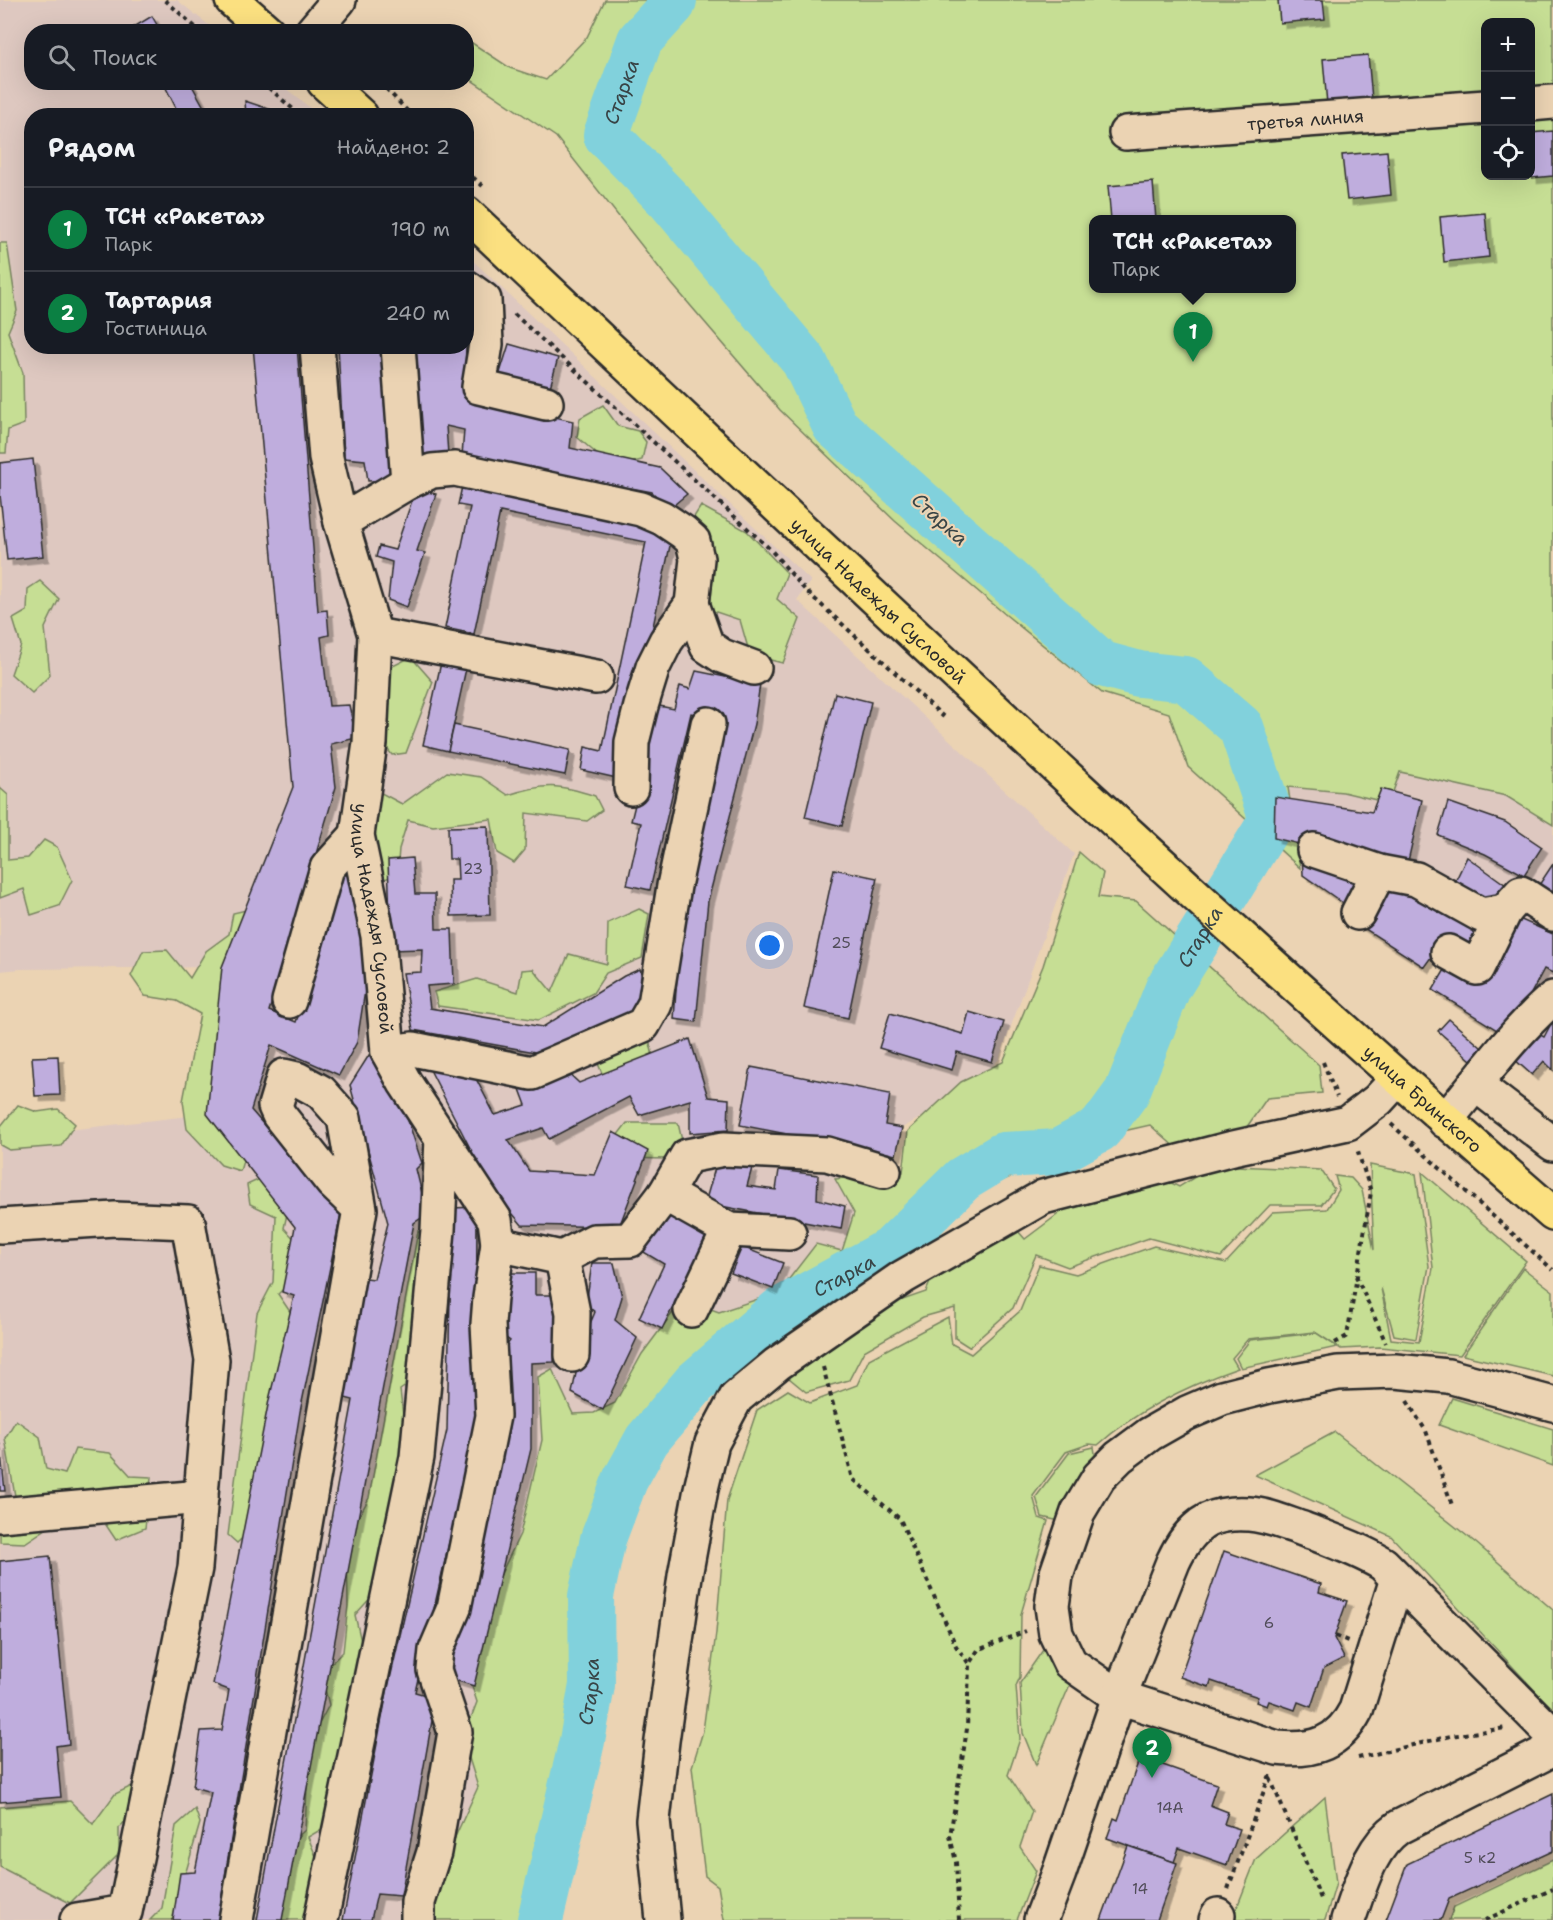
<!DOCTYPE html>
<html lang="ru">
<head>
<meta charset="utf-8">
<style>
	body { margin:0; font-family:"Shantell Sans",sans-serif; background:#242831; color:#f1f3f6 }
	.controls { position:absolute; right:18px; top:18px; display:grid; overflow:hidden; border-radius:12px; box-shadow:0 6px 24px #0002 }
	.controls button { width:54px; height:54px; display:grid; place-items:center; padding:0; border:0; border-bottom:2px solid #363941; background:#171b24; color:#f1f3f6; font:30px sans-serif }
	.you { position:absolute; left:770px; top:946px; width:21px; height:21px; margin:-15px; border:4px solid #fff; border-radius:50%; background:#1a73e8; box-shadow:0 0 0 9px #1a73e833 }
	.badge { display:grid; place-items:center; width:39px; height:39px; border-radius:50%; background:#0b8043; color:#fff; font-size:20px; font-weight:700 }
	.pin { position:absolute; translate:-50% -50px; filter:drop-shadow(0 2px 3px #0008) }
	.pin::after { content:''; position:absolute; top:32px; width:21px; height:18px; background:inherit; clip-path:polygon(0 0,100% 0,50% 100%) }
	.popup { position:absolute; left:1089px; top:215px; width:207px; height:78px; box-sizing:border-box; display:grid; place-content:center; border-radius:12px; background:#171b24; filter:drop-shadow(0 2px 4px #0005); font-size:20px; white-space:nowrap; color:#9ea1a6 }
	.popup b { font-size:22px; color:#f1f3f6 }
	.popup::after { content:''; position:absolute; left:50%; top:100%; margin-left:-12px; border:12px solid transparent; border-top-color:#171b24 }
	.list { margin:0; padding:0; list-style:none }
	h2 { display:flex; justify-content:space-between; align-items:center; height:78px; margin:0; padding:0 24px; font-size:26px }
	h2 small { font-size:20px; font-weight:400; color:#9ea1a6 }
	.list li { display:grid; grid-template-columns:39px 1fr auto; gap:18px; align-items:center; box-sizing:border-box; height:84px; padding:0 24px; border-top:2px solid #363941 }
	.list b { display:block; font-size:22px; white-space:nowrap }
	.list p { margin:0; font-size:20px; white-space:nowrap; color:#9ea1a6 }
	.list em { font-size:20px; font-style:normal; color:#9ea1a6 }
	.icon { flex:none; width:33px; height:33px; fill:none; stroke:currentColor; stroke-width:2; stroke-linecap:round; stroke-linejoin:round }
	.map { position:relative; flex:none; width:1553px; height:1920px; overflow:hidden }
	.search { position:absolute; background:#171b24; box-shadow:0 6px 24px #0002; left:24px; top:24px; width:450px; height:66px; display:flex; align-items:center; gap:15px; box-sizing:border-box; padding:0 21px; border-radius:24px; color:#9ea1a6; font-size:22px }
	.panel { position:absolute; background:#171b24; box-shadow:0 6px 24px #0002; left:24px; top:108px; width:450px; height:246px; border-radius:24px }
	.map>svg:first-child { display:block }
	.built { fill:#dec8c0 }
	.green { fill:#c6de94; stroke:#788460; stroke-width:1.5; fill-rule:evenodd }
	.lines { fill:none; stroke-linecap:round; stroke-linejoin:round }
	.river { stroke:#81d1dc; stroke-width:46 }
	.building { fill:#bfaddd; stroke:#2b2b2b; stroke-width:1.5; filter:url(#shadow) }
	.minor-casing { stroke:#2b2b2b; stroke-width:38 }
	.major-casing { stroke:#2b2b2b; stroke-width:38 }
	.path { stroke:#2b2b2b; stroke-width:4; stroke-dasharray:4.5 4.5; stroke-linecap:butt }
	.minor { stroke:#ebd3b3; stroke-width:33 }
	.major { stroke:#fbe080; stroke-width:33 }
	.labels { text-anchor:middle; stroke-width:4.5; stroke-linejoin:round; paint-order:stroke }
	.number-label { font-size:15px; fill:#504c58 }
	.street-label { font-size:18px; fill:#2b2b2b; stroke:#ebd3b3 }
	.water-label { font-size:20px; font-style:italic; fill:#384446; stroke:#ebd3b3 }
</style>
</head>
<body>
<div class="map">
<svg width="1553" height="1920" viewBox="0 0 1553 1920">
	<defs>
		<filter id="shadow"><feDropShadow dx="5.5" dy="5.5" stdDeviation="0" flood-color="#0004"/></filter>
	</defs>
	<rect width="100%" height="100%" fill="#ebd3b3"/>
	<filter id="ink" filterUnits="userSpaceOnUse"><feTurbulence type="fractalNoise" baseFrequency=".0167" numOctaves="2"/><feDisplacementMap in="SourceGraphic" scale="12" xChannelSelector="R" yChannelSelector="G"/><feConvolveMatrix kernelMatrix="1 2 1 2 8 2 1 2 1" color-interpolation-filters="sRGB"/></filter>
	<g filter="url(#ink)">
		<g class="built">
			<polygon points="0,0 177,0 216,31 32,32 32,82 279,83 319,115 32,116 32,346 466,346 467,255 811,581 797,600 1074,854 999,1059 970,1090 902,1128 877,1233 648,1403 475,1920 0,1920 0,1138 206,1114 222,967 21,969 0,971"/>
			<polygon points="1399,772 1506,796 1553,825 1553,1060 1450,972 1300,868 1288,787 1343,792 1389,803"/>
		</g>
		<g class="green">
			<path d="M 605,0 L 1553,0 L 1553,825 L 1506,796 L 1400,772 L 1389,803 L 1343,792 L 1288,787 L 1300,868 L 1188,767 L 1169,713 L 1102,693 L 1006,615 L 895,521 L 780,410 L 672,284 L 556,137 L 467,77 L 466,39 L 510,68 L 546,80 L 587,37 ZM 1486,22 L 1530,22 L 1530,176 L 1486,176 ZM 1094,220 L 1292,220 L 1292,288 L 1094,288 Z"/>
			<polygon points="0,243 7,243 17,311 8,332 23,373 24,424 8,430 6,453 0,453"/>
			<polygon points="603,405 618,426 638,431 646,442 642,460 612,467 577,437 580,418"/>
			<polygon points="701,506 747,531 787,573 777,599 800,619 783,663 750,655 740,620 710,610 715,557 692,520"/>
			<polygon points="40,581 59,599 45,628 50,675 32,693 11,674 21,645 13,619 27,611 28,589"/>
			<polygon points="411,657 433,682 406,753 392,755 378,737 385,670"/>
			<path d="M 447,772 L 481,777 L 508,795 C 545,783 559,784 595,796 L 602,810 L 587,821 L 526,813 L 525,850 L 514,863 L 497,853 L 491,819 L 433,826 L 408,820 L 399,849 L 397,874 L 378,882 L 360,868 L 374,837 L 365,811 L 372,788 L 402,804 Z"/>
			<polygon points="0,788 8,795 8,860 28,858 44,840 57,847 72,880 59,906 31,915 24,889 0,898"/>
			<polygon points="1079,852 1103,873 1098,897 1136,901 1319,1065 1322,1093 1267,1098 1244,1131 1177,1149 1150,1125 1106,1135 974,1193 874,1252 821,1277 769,1331 729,1367 677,1425 653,1464 637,1506 601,1575 603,1735 554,1920 428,1920 422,1909 478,1787 463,1739 477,1702 462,1656 520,1534 542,1440 538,1377 552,1369 573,1414 594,1413 615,1403 642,1354 683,1299 719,1312 779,1292 816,1244 842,1251 854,1213 835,1179 903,1172 908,1131 961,1082 1003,1062 1043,966"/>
			<polygon points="259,907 245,1154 240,1171 221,1165 187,1129 183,1101 200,1014 177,1001 145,996 131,976 143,951 167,950 190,978 206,951 229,934 233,913"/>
			<polygon points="639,909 649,914 642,958 606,973 593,993 539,1020 438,1006 434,992 477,979 518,992 522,970 533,969 552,992 569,954 607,964 608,923"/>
			<polygon points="647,1031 655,1064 610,1093 597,1061"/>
			<polygon points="18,1105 37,1112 58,1109 75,1124 61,1146 9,1150 0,1145 0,1127"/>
			<polygon points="627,1123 678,1123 683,1145 667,1159 622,1158 613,1141"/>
			<polygon points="1214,1165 1321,1170 1334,1189 1321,1205 1270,1205 1221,1257 1149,1238 1068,1267 1036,1255 1013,1308 969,1347 955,1338 955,1308 923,1317 864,1351 849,1380 806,1392 783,1373 891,1304 926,1292 942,1252 1009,1221 1025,1239 1109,1176 1154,1174 1179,1187"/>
			<path d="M 1370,1165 L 1416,1174 L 1429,1266 L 1416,1339 L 1394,1335 L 1381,1288 L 1391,1339 L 1419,1342 L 1433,1268 L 1422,1172 L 1526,1261 L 1460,1355 L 1380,1347 L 1341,1349 L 1315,1332 L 1248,1339 L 1232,1358 L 1238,1368 C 1189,1385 1136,1411 1098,1445 L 1089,1444 L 1066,1452 L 1033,1496 L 1039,1518 L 1048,1521 L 1021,1614 L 1020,1677 L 1016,1686 L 1020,1739 L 1008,1775 L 1032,1811 L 1020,1847 L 1036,1871 L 1017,1920 L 724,1920 L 718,1886 L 705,1876 L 692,1767 L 703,1731 L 716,1633 L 727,1500 L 757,1410 L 788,1390 L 810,1403 L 857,1385 L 869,1359 L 948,1317 L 952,1344 L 971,1354 L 1020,1311 L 1039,1265 L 1076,1274 L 1154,1246 L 1226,1263 L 1273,1212 L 1327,1209 L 1339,1190 L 1335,1176 L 1351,1178 L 1362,1190 L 1374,1250 Z"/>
			<polygon points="264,1177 292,1190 284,1228 314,1260 278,1294 299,1325 258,1523 237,1543 228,1535 257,1313 273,1282 276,1216 250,1204 247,1185"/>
			<polygon points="418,1231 429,1243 417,1378 400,1390 407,1449 375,1593 355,1615 365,1659 327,1826 308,1837 320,1866 309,1920 278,1920 291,1843 305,1830 309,1743 329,1705 321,1673 343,1652 348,1606 347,1538 369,1498"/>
			<polygon points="1523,1268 1553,1291 1553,1376 1463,1355"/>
			<polygon points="1316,1333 1337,1347 1241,1368 1236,1358 1250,1340"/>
			<polygon points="1452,1398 1553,1429 1553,1466 1439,1425"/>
			<polygon points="16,1420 40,1437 46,1469 65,1474 75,1449 110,1453 131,1476 151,1477 145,1528 116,1540 102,1519 52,1525 25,1543 0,1542 0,1500 15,1496 5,1438"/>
			<polygon points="1335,1432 1476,1543 1553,1610 1553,1710 1391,1536 1255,1475"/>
			<polygon points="1094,1447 1098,1472 1068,1523 1042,1517 1036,1497 1069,1453"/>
			<polygon points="1068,1648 1074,1675 1036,1765 1023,1733 1020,1683 1043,1650"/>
			<polygon points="134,1785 142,1802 119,1828 119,1854 70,1903 0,1867 0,1807 70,1801 93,1824 115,1794"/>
			<polygon points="1325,1797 1336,1883 1325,1920 1232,1920 1256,1859"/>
			<polygon points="195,1809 200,1823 172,1920 150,1920 162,1908 176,1826"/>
			<polygon points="1553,1860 1553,1920 1449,1920 1454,1907"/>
		</g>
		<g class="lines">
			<path class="river" id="s1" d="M 540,1920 L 582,1741 L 592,1685 L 591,1596 L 603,1539 L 625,1480 L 647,1440 L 695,1383 L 779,1311 L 891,1250 L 963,1179 L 1003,1155 L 1058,1152 L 1100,1129 L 1127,1092 L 1168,988 L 1272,820 L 1241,727 L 1186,679 L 1139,674 L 1102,664 L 835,426 L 804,361 L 670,201 L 606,135 L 640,40 L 673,4 L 674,0"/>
		</g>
		<g class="building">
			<polygon points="1278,0 1323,0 1325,19 1280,23"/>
			<polygon points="152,16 161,32 137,32 134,27"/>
			<polygon points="1368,55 1372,99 1327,104 1323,59"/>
			<polygon points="163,82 190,82 209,116 180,116"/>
			<polygon points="245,101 278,112 279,116 246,116"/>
			<polygon points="1553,131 1553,176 1532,178 1530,133"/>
			<polygon points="1387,151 1391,195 1347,200 1342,155"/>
			<polygon points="1153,182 1156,220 1111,220 1108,186"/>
			<polygon points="1485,213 1489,257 1444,262 1440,217"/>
			<polygon points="509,344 558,358 549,391 499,376"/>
			<polygon points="253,346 297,346 318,611 327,610 329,635 321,637 329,706 349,705 356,738 331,744 336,787 269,1011 296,1022 328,931 341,867 354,865 371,952 357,1042 339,1075 271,1045 251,1110 341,1214 300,1412 218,1920 171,1920 173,1920 180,1873 195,1872 211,1792 193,1787 201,1731 222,1730 229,1690 213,1684 269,1400 294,1296 282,1292 295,1227 207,1114 222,967 293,787"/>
			<polygon points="338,346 384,346 391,480 368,481 365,460 344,458"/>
			<polygon points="412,346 466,346 464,397 573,421 570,448 660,468 687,494 669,509 652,492 462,456 464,430 446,426 448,454 419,454"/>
			<polygon points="33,459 43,556 7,560 0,495 0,463"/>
			<polygon points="464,477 675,522 621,779 581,770 585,747 602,751 646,542 500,512 474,634 445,628 470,507 458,505"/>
			<polygon points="416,489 436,494 417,551 425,553 407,607 388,600 392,562 376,557 379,546 395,550"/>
			<polygon points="442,658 467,664 448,751 423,745"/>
			<polygon points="696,671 760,684 754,724 708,901 696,1022 674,1019 683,890 722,719 691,713 650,890 627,885 641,823 631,821 659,706 674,709 680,686 690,689"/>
			<polygon points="835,693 871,702 842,826 805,817"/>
			<polygon points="454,725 570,750 565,775 448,751"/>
			<polygon points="1381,789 1422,800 1406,870 1274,838 1275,797 1372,812"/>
			<polygon points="1448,802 1505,822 1542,847 1524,875 1485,854 1438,835"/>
			<polygon points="488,826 490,915 451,916 450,880 458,880 457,859 449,859 448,827"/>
			<polygon points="1302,850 1364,881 1350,908 1303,875"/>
			<polygon points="1467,857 1506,885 1499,906 1451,890"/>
			<polygon points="412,858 415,894 435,894 436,929 452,929 454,984 427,986 430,1008 543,1027 624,976 640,969 649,1004 546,1054 413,1030 403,973 421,972 422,949 391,950 388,860"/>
			<polygon points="1553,864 1553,895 1539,885"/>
			<polygon points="834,869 877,878 848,1018 804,1008"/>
			<polygon points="1405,881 1488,932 1473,957 1444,939 1424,967 1359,925 1379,890"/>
			<polygon points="1508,914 1553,934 1553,973 1544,969 1508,1037 1433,990 1450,961 1479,977"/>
			<polygon points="969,1012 1004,1022 992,1062 957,1052 952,1070 879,1048 890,1013 963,1034"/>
			<polygon points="1449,1019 1482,1048 1471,1060 1438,1031"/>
			<polygon points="1553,1020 1553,1070 1544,1061 1532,1075 1513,1058 1527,1028 1544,1037"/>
			<polygon points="690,1039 708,1097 729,1099 728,1130 690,1133 690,1100 639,1115 629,1097 549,1139 543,1128 508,1140 529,1171 595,1175 613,1132 648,1151 619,1227 522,1225 489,1185 426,1062 474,1075 495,1115 526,1105 520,1089 563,1068 579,1083"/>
			<polygon points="371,1052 391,1069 422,1163 416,1169 427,1214 414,1223 282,1920 257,1920 353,1400 341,1397 366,1278 374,1279 388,1223 350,1085"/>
			<polygon points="58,1056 60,1095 35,1096 32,1057"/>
			<polygon points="751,1067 890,1094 885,1125 902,1128 896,1155 740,1125"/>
			<polygon points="717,1161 752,1168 747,1186 776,1190 779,1170 818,1175 817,1199 845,1206 841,1229 705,1203"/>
			<polygon points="477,1207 476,1424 415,1692 436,1698 401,1896 377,1894 371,1920 343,1920 387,1692 447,1430 452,1208"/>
			<polygon points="666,1209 709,1234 662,1329 639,1318 664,1264 642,1251"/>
			<polygon points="742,1247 783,1263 773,1289 731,1273"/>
			<polygon points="592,1263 614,1263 622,1297 615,1320 637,1338 603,1410 572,1393 582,1343 595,1312 586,1305"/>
			<polygon points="503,1273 535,1273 535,1295 557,1295 554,1362 531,1363 531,1449 474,1686 448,1678 509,1427 500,1354 510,1341 496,1330"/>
			<polygon points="0,1444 5,1491 0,1491"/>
			<polygon points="1224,1551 1321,1584 1319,1592 1347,1601 1334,1638 1344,1658 1324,1668 1311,1707 1298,1702 1295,1710 1269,1701 1267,1706 1256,1702 1258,1697 1211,1681 1209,1687 1180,1677"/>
			<polygon points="50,1556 69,1744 56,1746 61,1797 0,1802 0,1561"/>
			<polygon points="1140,1757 1217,1784 1210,1805 1228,1812 1224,1824 1240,1829 1227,1865 1179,1848 1174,1862 1107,1838 1114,1818 1118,1820"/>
			<polygon points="1553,1794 1553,1851 1449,1899 1441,1920 1386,1920 1407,1864"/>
			<polygon points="1128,1846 1177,1863 1157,1920 1101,1920"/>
		</g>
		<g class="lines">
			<defs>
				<g id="minor">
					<polyline points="312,32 339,0"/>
					<polyline points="1530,104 1553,102"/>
					<path id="s2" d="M 1126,133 L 1486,107"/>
					<polyline points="466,287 484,300 486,344 479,387 546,403"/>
					<path id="s3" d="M 317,346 L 326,458 L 341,522 L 375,635 L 370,743 L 357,835 L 378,936 L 388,1052 L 405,1083 L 495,1220 L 498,1244 L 490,1298 L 488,1324 L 493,1416 L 454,1608 L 436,1650 L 434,1670 L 455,1732 L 434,1852 L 418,1902 L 418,1920"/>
					<polyline points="398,346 408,482"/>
					<polyline points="341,522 408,482 432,471 455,469 641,509 662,518 683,532 693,541 697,559 692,604 666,641 653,667 641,706 632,742 631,788"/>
					<polyline points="692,604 707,646 722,656 754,668"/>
					<polyline points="375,635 596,677"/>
					<polyline points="1314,850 1379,872 1416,879 1481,915 1505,911 1521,893 1553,914"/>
					<polyline points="1358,913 1379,872"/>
					<polyline points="1448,952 1477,968 1505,911"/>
					<polyline points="289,1001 327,868 357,835"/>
					<polyline points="388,1052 413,1049 532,1073 643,1025 655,1004 674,886 708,724"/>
					<polyline points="1475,1084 1553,1144"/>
					<path d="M 1445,1121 C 1480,1079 1512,1034 1553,998"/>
					<polyline points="665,1194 729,1230 691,1310"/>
					<polyline points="0,1226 115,1219 188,1222 212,1360 195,1568 125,1912 77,1920"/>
					<polyline points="729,1230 789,1233"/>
					<polyline points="498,1244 562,1258 573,1313 572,1355"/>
					<polyline points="562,1258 594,1241 630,1240 665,1194 687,1156 724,1149 827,1154 884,1171"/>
					<polyline points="0,1515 201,1497"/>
					<path d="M 1397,1579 L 1356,1710 C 1339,1743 1314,1752 1277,1748 L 1119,1697 L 1070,1663 L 1056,1634 L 1052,1606 L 1056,1576 L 1078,1512 L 1099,1477 L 1119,1457 L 1150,1434 L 1187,1413 L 1222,1398 L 1269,1386 L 1338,1373 L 1395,1371 L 1448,1376 L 1553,1404"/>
					<polyline points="236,1920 360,1209 344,1118 321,1092 297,1079 284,1076 275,1106 279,1115 332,1182 360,1209"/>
					<polyline points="321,1920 417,1457 438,1230 442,1138"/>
					<polyline points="663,1920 653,1820 662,1741 685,1576 701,1489 712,1443 736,1398 777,1364 903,1277 1043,1197 1233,1148 1348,1123 1378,1100 1398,1078"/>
					<path d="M 1041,1920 L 1059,1873 L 1119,1697 L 1173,1562 C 1181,1545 1191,1529 1208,1520 C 1221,1514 1235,1513 1249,1514 C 1267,1515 1285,1523 1303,1529 C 1331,1540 1358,1549 1383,1564 L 1553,1735"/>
					<polyline points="1216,1920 1218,1915"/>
					<path d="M 1348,1920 C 1360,1887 1369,1848 1399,1827 L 1553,1749"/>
				</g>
				<g id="major">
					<polyline points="232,0 268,32"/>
					<polyline points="324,82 361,116"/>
					<path id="s4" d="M 466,213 C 825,551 1181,891 1553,1214"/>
				</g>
			</defs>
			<use href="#minor" class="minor-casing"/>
			<use href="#major" class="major-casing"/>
			<g class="path">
				<polyline points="165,0 201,32"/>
				<polyline points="262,82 301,116"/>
				<polyline points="380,82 412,116"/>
				<polyline points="466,171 486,189"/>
				<polyline points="514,314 771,550 805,590 947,720"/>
				<polyline points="1323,1062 1337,1097"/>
				<polyline points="1391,1124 1553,1270"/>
				<polyline points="1356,1276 1386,1343"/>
				<polyline points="1335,1343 1347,1336 1371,1192 1357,1149"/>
				<polyline points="823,1367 853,1479 900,1519 956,1646 969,1664"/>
				<polyline points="1407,1401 1426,1431 1452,1505"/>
				<polyline points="1335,1636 1348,1641"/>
				<polyline points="1358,1758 1451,1736 1506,1728"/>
				<polyline points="1270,1778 1322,1901"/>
				<polyline points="1228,1889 1269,1777 1272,1777"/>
				<polyline points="959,1920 956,1862 950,1836 967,1729 969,1664 978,1650 1026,1631"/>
				<polyline points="1485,1920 1553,1889"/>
			</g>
			<use href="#minor" class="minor"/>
			<use href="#major" class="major"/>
		</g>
	</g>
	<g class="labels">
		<g class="number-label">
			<text x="473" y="874">23</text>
			<text x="841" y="948">25</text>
			<text x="1269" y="1628">6</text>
			<text x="1170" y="1813">14А</text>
			<text x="1480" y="1863">5 к2</text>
			<text x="1140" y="1894">14</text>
		</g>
		<g class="street-label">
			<text dy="6" stroke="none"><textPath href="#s2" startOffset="180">третья линия</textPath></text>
			<text dy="6" stroke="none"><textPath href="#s4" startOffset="566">улица Надежды Сусловой</textPath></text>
			<text dy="6" stroke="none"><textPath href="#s3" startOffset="582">улица Надежды Сусловой</textPath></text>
			<text dy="6" stroke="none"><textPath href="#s4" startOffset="1304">улица Бринского</textPath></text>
		</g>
		<g class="water-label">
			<text dy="7" stroke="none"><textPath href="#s1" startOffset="2448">Старка</textPath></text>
			<text transform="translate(940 519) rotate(42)" y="7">Старка</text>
			<text dy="7" stroke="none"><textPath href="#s1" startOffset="1278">Старка</textPath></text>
			<text dy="7" stroke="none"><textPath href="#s1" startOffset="756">Старка</textPath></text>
			<text dy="7" stroke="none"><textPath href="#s1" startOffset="234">Старка</textPath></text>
		</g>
	</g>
</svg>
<div class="controls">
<button>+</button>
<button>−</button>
<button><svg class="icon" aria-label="locate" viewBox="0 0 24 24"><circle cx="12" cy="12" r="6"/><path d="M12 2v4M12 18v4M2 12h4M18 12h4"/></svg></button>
</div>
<div class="you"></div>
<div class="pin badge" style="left:1193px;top:362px">1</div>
<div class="popup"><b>ТСН «Ракета»</b>Парк</div>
<div class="pin badge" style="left:1152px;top:1778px">2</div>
<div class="search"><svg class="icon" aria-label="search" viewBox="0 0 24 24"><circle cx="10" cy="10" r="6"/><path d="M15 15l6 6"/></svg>Поиск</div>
<section class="panel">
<h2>Рядом<small>Найдено: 2</small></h2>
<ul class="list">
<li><span class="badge">1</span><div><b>ТСН «Ракета»</b><p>Парк</p></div><em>190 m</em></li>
<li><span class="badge">2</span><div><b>Тартария</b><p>Гостиница</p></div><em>240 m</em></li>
</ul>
</section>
</div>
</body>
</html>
